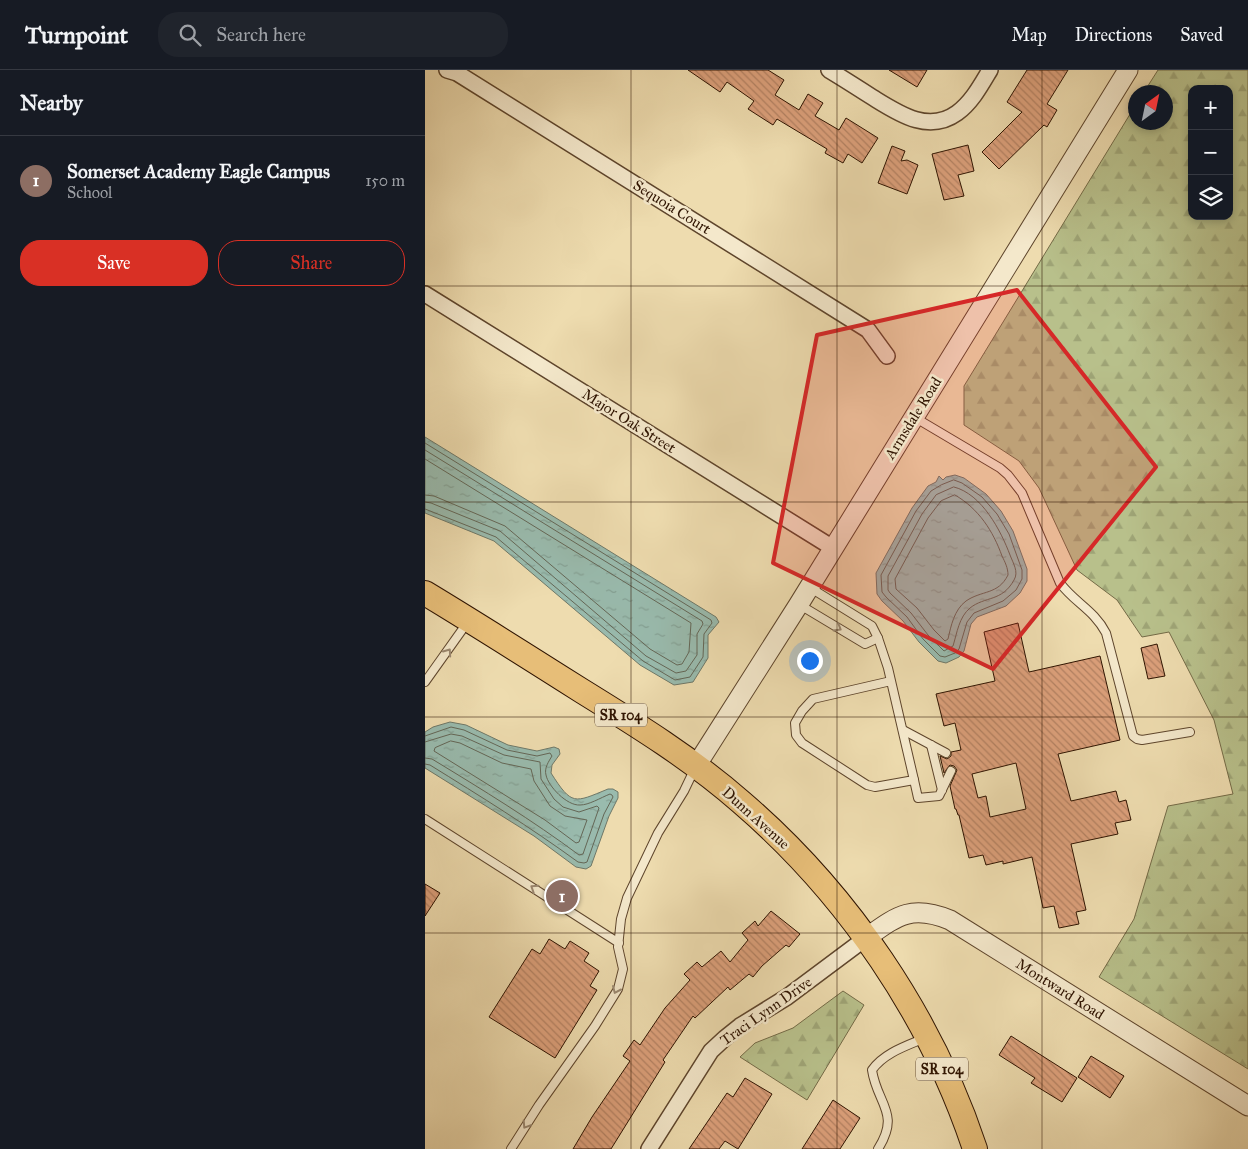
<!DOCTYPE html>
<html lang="en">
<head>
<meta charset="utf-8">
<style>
	body { margin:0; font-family:"IM FELL Great Primer",serif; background:#20242c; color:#f1f3f6 }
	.controls { position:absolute; right:15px; top:15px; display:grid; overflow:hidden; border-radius:10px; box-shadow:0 2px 8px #0003 }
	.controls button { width:45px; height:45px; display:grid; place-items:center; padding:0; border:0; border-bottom:1px solid #363941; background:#171b24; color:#f1f3f6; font:25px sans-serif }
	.compass { position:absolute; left:703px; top:15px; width:45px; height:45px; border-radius:50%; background:#171b24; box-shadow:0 2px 8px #0003; rotate:33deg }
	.you { position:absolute; left:384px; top:590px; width:18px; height:18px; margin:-12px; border:4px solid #fff; border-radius:50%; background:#1a73e8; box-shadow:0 0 0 8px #1a73e833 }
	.badge { display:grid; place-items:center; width:32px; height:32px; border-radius:50%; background:#d93025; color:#fff; font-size:16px; font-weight:700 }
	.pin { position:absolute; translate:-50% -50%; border:2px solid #fff; box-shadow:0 1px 5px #0006 }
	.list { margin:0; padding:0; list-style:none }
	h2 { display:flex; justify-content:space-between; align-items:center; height:65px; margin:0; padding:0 20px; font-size:21px }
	h2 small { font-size:16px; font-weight:400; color:#9ea1a6 }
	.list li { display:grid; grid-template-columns:32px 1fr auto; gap:15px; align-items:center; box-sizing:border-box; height:90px; padding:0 20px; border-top:1px solid #363941 }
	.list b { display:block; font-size:19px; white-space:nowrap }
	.list p { margin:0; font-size:16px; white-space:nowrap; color:#9ea1a6 }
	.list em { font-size:16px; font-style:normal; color:#9ea1a6 }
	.actions { display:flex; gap:10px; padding:15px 20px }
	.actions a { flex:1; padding:11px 0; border:1px solid #d93025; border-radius:20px; text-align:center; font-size:18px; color:#d93025 }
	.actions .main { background:#d93025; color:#fff }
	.icon { flex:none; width:28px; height:28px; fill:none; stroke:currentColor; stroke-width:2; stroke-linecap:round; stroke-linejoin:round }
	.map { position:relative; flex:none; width:823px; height:1079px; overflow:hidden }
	header { display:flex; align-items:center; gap:30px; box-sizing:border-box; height:70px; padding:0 25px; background:#171b24; border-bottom:1px solid #363941 }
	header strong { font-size:24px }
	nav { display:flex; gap:28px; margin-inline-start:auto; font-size:18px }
	.search { width:350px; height:45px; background:#20242c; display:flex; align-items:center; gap:12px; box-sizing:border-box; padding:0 18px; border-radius:20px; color:#9ea1a6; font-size:19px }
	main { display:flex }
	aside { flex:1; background:#171b24 }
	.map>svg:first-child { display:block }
	.forest { fill:url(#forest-firs); stroke:#736a46; fill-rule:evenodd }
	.water { fill:url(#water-ripples); stroke:#6e7868 }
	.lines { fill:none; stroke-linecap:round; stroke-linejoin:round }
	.shore { stroke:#646757; stroke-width:1 }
	.building { fill:url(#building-back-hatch); stroke:#2e1300; fill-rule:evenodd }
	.service-casing { stroke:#5e452c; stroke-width:10 }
	.minor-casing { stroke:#5e452c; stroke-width:18 }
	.tertiary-casing { stroke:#5e452c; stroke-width:21 }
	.primary-casing { stroke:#2e1300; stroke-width:26 }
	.service { stroke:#f4e8cb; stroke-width:8 }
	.minor { stroke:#f4e8cb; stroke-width:15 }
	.tertiary { stroke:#f4e8cb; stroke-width:19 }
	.primary { stroke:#e7be78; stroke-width:24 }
	.oneway { stroke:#9b8870 }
	.marked { fill:#d62828; fill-opacity:0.2; stroke:#d62828; stroke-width:4; stroke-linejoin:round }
	.grid { fill:none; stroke:#2e1300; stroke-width:1; stroke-opacity:0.55 }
	.labels { text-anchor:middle; stroke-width:5; stroke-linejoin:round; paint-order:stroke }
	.shield { fill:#f4e8cb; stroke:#69533d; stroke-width:1 }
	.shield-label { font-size:14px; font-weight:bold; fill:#2e1300 }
	.street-label { font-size:15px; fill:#2e1300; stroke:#f4e8cb }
</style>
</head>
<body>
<header>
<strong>Turnpoint</strong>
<div class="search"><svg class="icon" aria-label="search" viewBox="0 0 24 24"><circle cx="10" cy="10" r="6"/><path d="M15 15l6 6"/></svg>Search here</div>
<nav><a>Map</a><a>Directions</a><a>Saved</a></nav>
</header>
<main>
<aside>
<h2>Nearby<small></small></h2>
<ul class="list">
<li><span class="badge" style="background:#8d6e63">1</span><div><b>Somerset Academy Eagle Campus</b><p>School</p></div><em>150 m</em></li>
</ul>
<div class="actions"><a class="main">Save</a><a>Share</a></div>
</aside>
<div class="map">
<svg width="823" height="1079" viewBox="0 0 823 1079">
	<defs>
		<pattern id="forest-firs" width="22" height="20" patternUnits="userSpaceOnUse" patternTransform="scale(1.25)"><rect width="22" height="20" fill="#b8c08b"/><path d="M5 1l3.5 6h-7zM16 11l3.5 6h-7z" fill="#9ea476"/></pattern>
		<pattern id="water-ripples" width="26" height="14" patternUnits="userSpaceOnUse" patternTransform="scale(1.25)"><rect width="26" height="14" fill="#99bbae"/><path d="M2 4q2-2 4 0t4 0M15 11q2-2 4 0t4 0" fill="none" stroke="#84a094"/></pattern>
		<pattern id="building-back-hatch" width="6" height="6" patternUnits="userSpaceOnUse" patternTransform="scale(1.25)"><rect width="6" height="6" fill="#dca07b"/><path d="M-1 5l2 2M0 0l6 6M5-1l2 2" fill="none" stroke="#b38162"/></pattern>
	</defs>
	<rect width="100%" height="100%" fill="#eedcaf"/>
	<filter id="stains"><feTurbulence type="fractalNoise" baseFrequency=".004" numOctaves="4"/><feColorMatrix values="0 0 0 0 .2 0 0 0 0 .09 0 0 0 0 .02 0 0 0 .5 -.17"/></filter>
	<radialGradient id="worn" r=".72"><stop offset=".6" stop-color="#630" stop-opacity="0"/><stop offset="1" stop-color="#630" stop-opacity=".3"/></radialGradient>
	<g class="forest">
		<path d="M 733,0 L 823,0 L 823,999 L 674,907 L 709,849 L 743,736 L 808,724 L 789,650 L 744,562 L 717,567 L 692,530 L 652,500 L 614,418 L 594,391 L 539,355 L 539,316 L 710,36 L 710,52 L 740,52 L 740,22 L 719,22 ZM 767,19 L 804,19 L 804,146 L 767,146 Z"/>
		<polygon points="418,921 439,935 382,1030 315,987 330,973 368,958"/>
	</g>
	<g class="water">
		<polygon points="0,367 291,547 294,552 283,565 283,588 268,612 249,615 215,595 69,471 0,443"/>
		<polygon points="530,405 539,408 561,424 576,441 588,461 602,499 602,511 595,523 581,536 552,547 546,554 539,581 534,587 521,593 513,591 494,572 478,551 457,531 452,524 451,503 487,438 503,416 511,412 514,406 518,410 521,407"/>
		<path d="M 25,652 L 41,655 L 83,675 L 112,681 L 129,677 L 134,679 L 135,684 L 127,695 L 126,703 C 147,736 149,733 183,719 L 188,719 L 193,722 L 193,728 L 184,746 L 166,796 L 161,799 L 151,797 L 109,766 L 0,698 L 0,662 L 8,657 Z"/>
	</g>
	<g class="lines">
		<g class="shore">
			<polyline points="0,373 286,550 287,553 279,564 278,587 265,607 250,610 218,591 71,467 0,439"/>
			<polyline points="0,380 277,551 278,554 272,564 272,585 261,601 251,603 221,586 75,461 6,433 0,432"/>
			<polyline points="0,389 266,553 264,582 257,594 252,595 225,579 80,456 9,426 0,425"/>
			<polygon points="529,410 537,413 557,427 572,444 584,464 597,500 597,509 591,520 578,531 549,543 542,552 534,579 530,583 520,587 515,586 498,569 482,547 461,527 457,522 456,505 491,441 506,421 516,415"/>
			<path d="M 529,417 C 557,424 576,461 585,485 C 588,493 594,502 589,510 C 577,532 560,526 545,538 C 534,547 532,563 528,576 L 519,581 L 503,565 L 486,543 L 465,523 L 463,520 L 463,506 L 497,444 L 511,425 Z"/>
			<path d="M 530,425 C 554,439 568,461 577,486 C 580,492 583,498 583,505 C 573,525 557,520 541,531 C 529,540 526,556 523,569 L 520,571 L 509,560 L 492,538 L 471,519 L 470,509 L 503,448 L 516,431 Z"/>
			<path d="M 0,666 L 26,657 L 39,660 L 82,680 L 112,686 L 125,683 L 127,686 C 124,691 119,698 121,705 C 123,716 142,736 155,735 C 164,735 175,728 185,724 L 187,725 L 188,727 L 179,744 L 162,792 L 159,793 L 153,792 C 105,757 55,726 5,695 L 0,694"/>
			<polygon points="26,671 35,673 77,693 106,699 109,711 125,736 140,746 162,750 154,772 151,773 120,750 9,681 10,678"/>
			<path d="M 0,672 L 26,664 L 37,666 L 79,685 L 115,692 L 116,709 L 129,729 L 138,737 L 154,742 L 172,736 L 174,738 L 158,784 L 154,785 C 107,750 58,720 7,689 L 0,688"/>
		</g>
	</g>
	<g class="building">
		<polygon points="263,0 343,0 359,10 350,25 374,40 383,24 398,33 390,46 414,60 421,48 453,68 437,93 423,84 418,93 400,83 402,79 352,49 348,55 323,39 329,31 302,12 295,22"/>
		<polygon points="464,0 502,0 492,17"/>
		<polygon points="602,0 643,0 622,34 632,40 622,57 619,55 574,99 557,82 597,42 582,32"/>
		<polygon points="543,75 549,101 533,105 539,126 519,130 507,84"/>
		<polygon points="467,76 480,81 476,91 482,90 493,95 482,124 453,113"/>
		<path d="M 593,553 L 604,602 L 675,586 L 695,670 L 633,684 L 646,731 L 691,721 L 694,732 L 701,730 L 706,750 L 690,753 L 693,764 L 646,774 L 661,840 L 651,842 L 654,854 L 634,858 L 629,836 L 618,838 L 607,787 L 578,794 L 578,791 L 561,795 L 558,785 L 544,788 L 534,745 L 533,745 L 531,739 L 530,739 L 525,716 L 532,700 L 529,696 L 525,695 L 519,703 L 515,686 L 522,689 L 526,686 L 526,682 L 536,680 L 530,653 L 519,656 L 511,624 L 570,611 L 559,562 ZM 591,693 L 601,739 L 565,747 L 561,726 L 553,728 L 547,704 Z"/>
		<polygon points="732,574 740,606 723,609 716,578"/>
		<polygon points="0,814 15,823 0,846"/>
		<polygon points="346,841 375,864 364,877 361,875 337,896 328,907 324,904 305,920 303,917 270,948 268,946 238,990 240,992 186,1079 148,1079 167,1047 205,991 198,986 209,970 215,975 240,938 265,910 259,904 272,892 277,897 296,881 305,892 323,870 317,863 330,851 333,856"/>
		<polygon points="124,869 140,879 145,871 164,883 159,891 174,901 165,916 172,920 130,988 64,947 107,879 115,884"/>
		<polygon points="586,966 652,1008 637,1032 606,1013 610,1008 574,985"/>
		<polygon points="666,986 699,1006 685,1028 653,1007"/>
		<polygon points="320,1008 347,1024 313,1079 300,1071 294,1079 264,1079 302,1023 308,1027"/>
		<polygon points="408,1030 435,1048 415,1079 377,1079"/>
	</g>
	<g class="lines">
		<defs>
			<g id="service">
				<path d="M 489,347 L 575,398 L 583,405 L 597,423 L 635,513 C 650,533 669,540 681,563 L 708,666 L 712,669 L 717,670 L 765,662"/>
				<polyline points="384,517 447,556 453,568 463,598 489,710 450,717 442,715 377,673 371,665 370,653 377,641 388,629 466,611"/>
				<polyline points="375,535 440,574 453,568"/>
				<polyline points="0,612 42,553"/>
				<polyline points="478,660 521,683"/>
				<polyline points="506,675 517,720"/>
				<polyline points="489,710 493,728 514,726 526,701"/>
				<polyline points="0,749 194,873"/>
				<polyline points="86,1079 114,1035 170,956 193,919 198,899 193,877 196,849 202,828 233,763 259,721 270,698"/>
				<path d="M 453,1079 C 476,1043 452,1034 447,1000 C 459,983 481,976 500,968"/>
			</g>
			<g id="minor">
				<polyline points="22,0 32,3 443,260 462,286"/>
				<path d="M 404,0 C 419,9 433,18 447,27 C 473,43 503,64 532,43 C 547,32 556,15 565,0"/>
				<polyline points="0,224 408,478"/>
				<polyline points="224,1079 286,981 300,968 315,956 362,927 441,868"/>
			</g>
			<g id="tertiary">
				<polyline points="271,696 374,534 703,0"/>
				<path d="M 441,868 C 472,846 486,834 525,850 L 823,1036"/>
			</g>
			<path id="primary" d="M 0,523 C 53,555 105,588 157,621 C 212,655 267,689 316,732 C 422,823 506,946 550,1079"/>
		</defs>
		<use href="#service" class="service-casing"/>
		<use href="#minor" class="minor-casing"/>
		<use href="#tertiary" class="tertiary-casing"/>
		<use href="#primary" class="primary-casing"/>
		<use href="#service" class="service"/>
		<use href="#minor" class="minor"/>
		<use href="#tertiary" class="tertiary"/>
		<use href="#primary" class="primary"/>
	</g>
	<defs><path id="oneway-chevron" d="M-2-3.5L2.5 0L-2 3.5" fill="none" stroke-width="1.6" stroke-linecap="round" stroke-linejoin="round" transform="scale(1.25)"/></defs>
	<g class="oneway">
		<use href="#oneway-chevron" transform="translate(413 558) rotate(31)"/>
		<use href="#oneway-chevron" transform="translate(23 582) rotate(-55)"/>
		<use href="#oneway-chevron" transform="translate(109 818) rotate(-147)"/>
		<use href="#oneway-chevron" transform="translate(191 920) rotate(114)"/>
		<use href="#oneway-chevron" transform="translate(101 1055) rotate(123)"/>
	</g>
	<path class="marked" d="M 592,220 L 731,397 L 568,599 L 348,493 L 392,265 Z"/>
	<path class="grid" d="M 206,0 L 206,1079M 412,0 L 412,1079M 617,0 L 617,1079M 0,216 L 823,216M 0,432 L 823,432M 0,647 L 823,647M 0,863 L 823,863"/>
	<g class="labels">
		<g class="shield">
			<rect x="170" y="633.5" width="52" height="23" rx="4"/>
			<rect x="491" y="987.5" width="52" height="23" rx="4"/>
		</g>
		<g class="shield-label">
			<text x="196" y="650">SR 104</text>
			<text x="517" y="1004">SR 104</text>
		</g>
		<g class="street-label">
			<text transform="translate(247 137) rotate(32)" y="5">Sequoia Court</text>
			<text transform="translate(488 348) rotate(-58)" y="5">Armsdale Road</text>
			<text transform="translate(204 351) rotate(32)" y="5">Major Oak Street</text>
			<text transform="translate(331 748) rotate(42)" y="5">Dunn Avenue</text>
			<text transform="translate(635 919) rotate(32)" y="5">Montward Road</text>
			<text transform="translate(341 941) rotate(-35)" y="5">Traci Lynn Drive</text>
		</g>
	</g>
	<rect width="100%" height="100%" filter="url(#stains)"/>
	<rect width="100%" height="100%" fill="url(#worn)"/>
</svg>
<div class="controls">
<button>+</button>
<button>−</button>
<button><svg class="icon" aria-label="layers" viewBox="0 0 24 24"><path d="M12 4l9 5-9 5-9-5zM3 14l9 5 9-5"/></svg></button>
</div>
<svg class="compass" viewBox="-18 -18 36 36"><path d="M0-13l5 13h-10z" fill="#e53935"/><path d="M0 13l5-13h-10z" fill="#9ea1a6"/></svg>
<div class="you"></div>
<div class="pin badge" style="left:137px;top:826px;background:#8d6e63">1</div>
</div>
</main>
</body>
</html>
